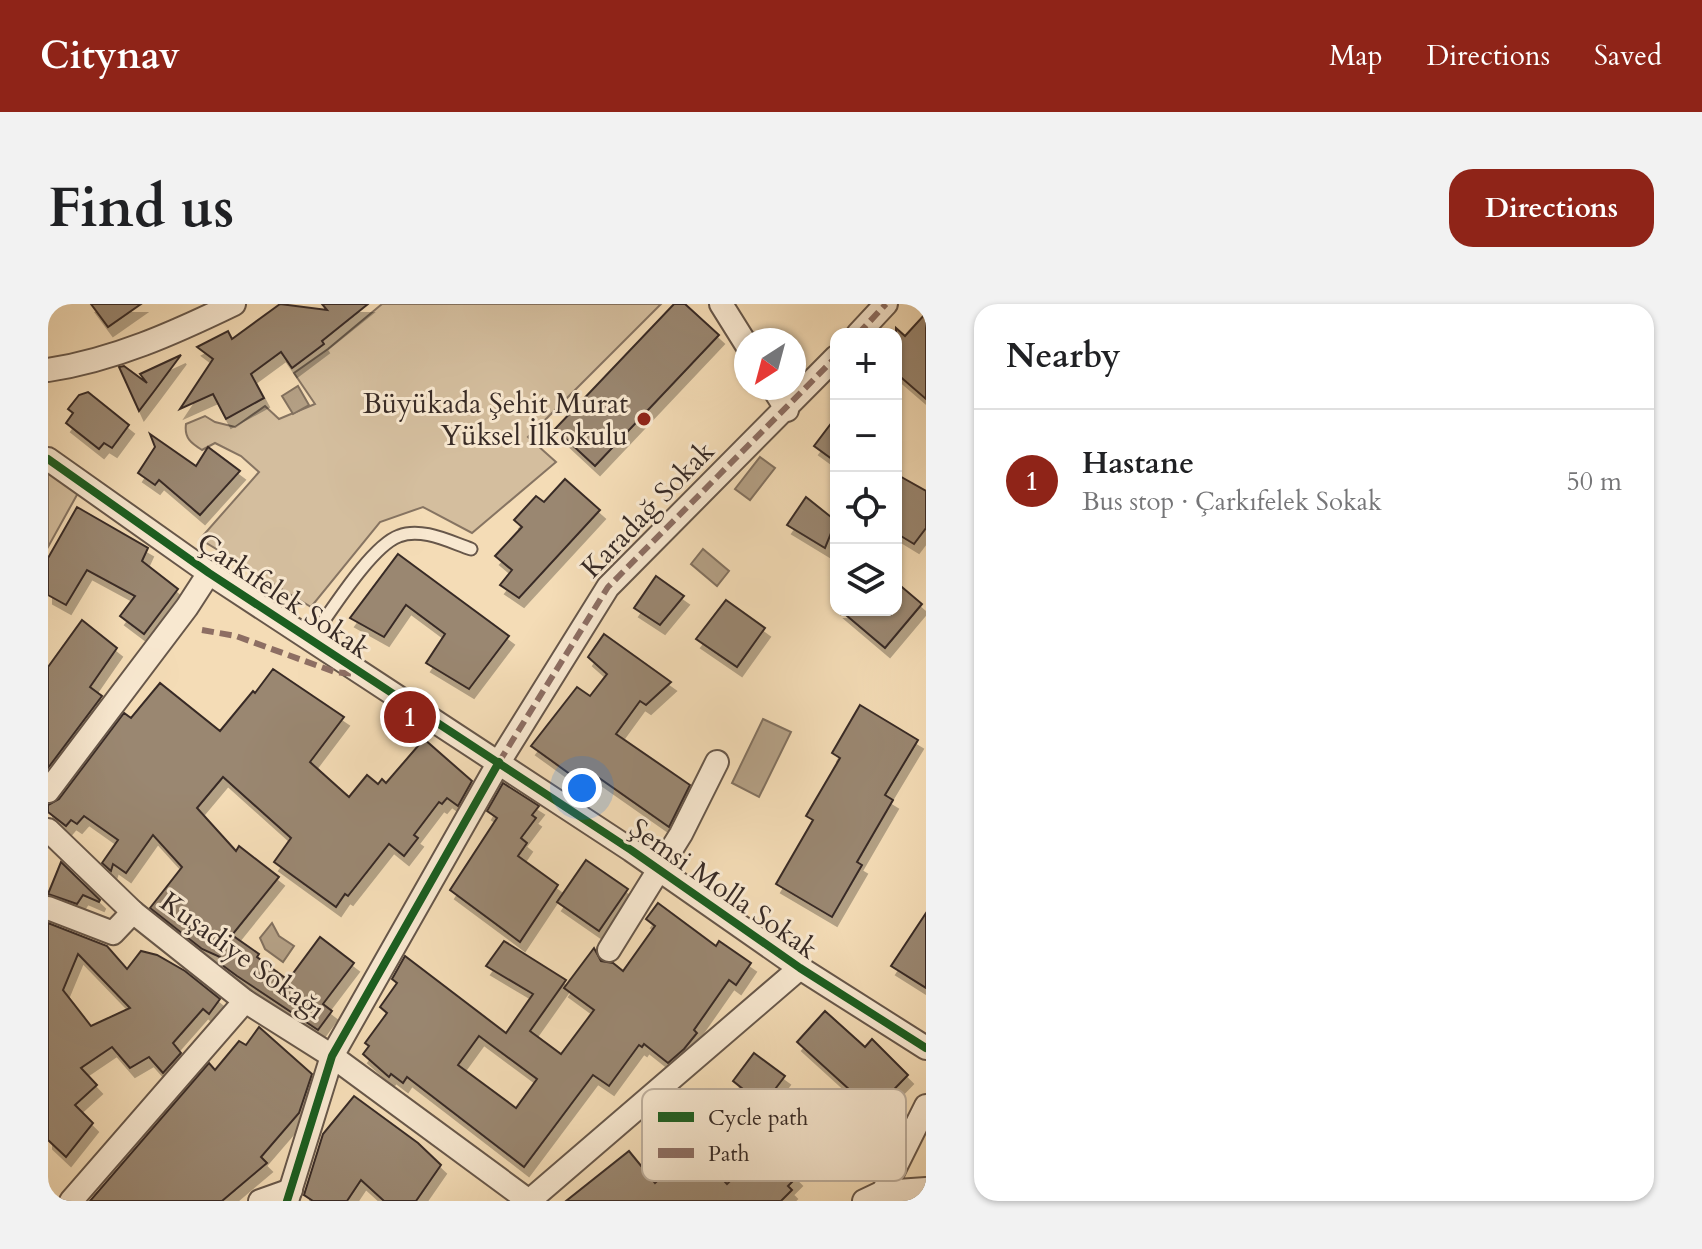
<!DOCTYPE html>
<html lang="en">
<head>
<meta charset="utf-8">
<style>
	body { margin:0; font-family:Cardo,serif; background:#f2f2f2; color:#202124 }
	.controls { position:absolute; right:24px; top:24px; display:grid; overflow:hidden; border-radius:16px; box-shadow:0 2px 6px #0004 }
	.controls button { width:72px; height:72px; display:grid; place-items:center; padding:0; border:0; border-bottom:2px solid #e0e0e0; background:#fff; color:#202124; font:40px sans-serif }
	.compass { position:absolute; left:686px; top:24px; width:72px; height:72px; border-radius:50%; background:#fff; box-shadow:0 2px 6px #0004; rotate:216deg }
	.you { position:absolute; left:534px; top:484px; width:28px; height:28px; margin:-20px; border:6px solid #fff; border-radius:50%; background:#1a73e8; box-shadow:0 0 0 12px #1a73e833 }
	.badge { display:grid; place-items:center; width:52px; height:52px; border-radius:50%; background:#8f2418; color:#fff; font-size:26px; font-weight:700 }
	.pin { position:absolute; translate:-50% -50%; border:4px solid #fff; box-shadow:0 2px 8px #0006 }
	.list { margin:0; padding:0; list-style:none }
	h2 { display:flex; justify-content:space-between; align-items:center; height:104px; margin:0; padding:0 32px; font-size:34px }
	h2 small { font-size:26px; font-weight:400; color:#757577 }
	.list li { display:grid; grid-template-columns:52px 1fr auto; gap:24px; align-items:center; box-sizing:border-box; height:144px; padding:0 32px; border-top:2px solid #e0e0e0 }
	.list b { display:block; font-size:30px; white-space:nowrap }
	.list p { margin:0; font-size:26px; white-space:nowrap; color:#757577 }
	.list em { font-size:26px; font-style:normal; color:#757577 }
	.icon { flex:none; width:44px; height:44px; fill:none; stroke:currentColor; stroke-width:2; stroke-linecap:round; stroke-linejoin:round }
	.map { position:relative; flex:none; width:878px; height:897px; overflow:hidden; border-radius:24px }
	header { display:flex; align-items:center; gap:48px; box-sizing:border-box; height:112px; padding:0 40px; background:#8f2418; color:#fff }
	header strong { font-size:38px }
	nav { display:flex; gap:44px; margin-inline-start:auto; font-size:28px }
	.intro { display:flex; align-items:center; justify-content:space-between; box-sizing:border-box; height:192px; padding:0 48px }
	h1 { margin:0; font-size:56px }
	.button { padding:20px 36px; border-radius:24px; background:#8f2418; color:#fff; font-size:28px; font-weight:700 }
	main { display:flex; gap:48px; padding:0 48px }
	aside { flex:1; background:#fff; border-radius:24px; box-shadow:0 2px 6px #0004 }
	.map>svg:first-child { display:block }
	.green { fill:#d4be9e; stroke:#867462; stroke-width:2 }
	.water { fill:#b4a085; stroke:#82715f; stroke-width:2 }
	.building { fill:#9a8771; stroke:#382b26; stroke-width:2; fill-rule:evenodd; filter:url(#shadow) }
	.lines { fill:none; stroke-linecap:round; stroke-linejoin:round }
	.service-casing { stroke:#67574a; stroke-width:15 }
	.minor-casing { stroke:#67574a; stroke-width:26 }
	.service { stroke:#f8e8d0; stroke-width:11 }
	.minor { stroke:#f8e8d0; stroke-width:22 }
	.quiet { stroke:#8d6e63; stroke-width:6; stroke-dasharray:12 6; stroke-linecap:butt }
	.cycleway-casing { stroke:#f8e8d0; stroke-width:13 }
	.cycleway { stroke:#1b5e20; stroke-width:8 }
	.poi-dot { fill:#8f2418; stroke:#f8e8d0; stroke-width:3 }
	.labels { text-anchor:middle; stroke-width:6; stroke-linejoin:round; paint-order:stroke }
	.poi-label { font-size:28px; fill:#382b26; stroke:#f8e8d0; text-anchor:end }
	.street-label { font-size:28px; fill:#382b26; stroke:#f8e8d0 }
	.key { fill:#f8e8d0; stroke:#beaf9d; stroke-width:2 }
	.key-label { font-size:22px; fill:#382b26 }
</style>
</head>
<body>
<header>
<strong>Citynav</strong>
<nav><a>Map</a><a>Directions</a><a>Saved</a></nav>
</header>
<div class="intro"><h1>Find us</h1><a class="button">Directions</a></div>
<main>
<div class="map">
<svg width="878" height="897" viewBox="0 0 878 897">
	<defs>
		<filter id="shadow"><feDropShadow dx="5" dy="9" stdDeviation="0" flood-color="#0004"/></filter>
	</defs>
	<rect width="100%" height="100%" fill="#f4dcb6"/>
	<filter id="stains"><feTurbulence type="fractalNoise" baseFrequency=".0025" numOctaves="4"/><feColorMatrix values="0 0 0 0 .2 0 0 0 0 .09 0 0 0 0 .02 0 0 0 .5 -.17"/></filter>
	<radialGradient id="worn" r=".72"><stop offset=".6" stop-color="#630" stop-opacity="0"/><stop offset="1" stop-color="#630" stop-opacity=".3"/></radialGradient>
	<g class="green">
		<path d="M 334,0 L 613,0 L 480,133 L 508,158 L 424,229 L 375,203 L 332,218 L 263,303 L 152,235 L 211,168 L 193,152 L 167,139 L 154,146 C 143,139 136,134 138,120 L 157,112 L 167,118 L 187,123 L 217,102 L 231,115 L 267,100 L 246,69 L 280,45 Z"/>
		<polygon points="0,169 30,189 0,243"/>
	</g>
	<g class="water">
		<polygon points="250,82 261,101 245,110 234,92"/>
		<polygon points="712,153 727,164 702,196 687,185"/>
		<polygon points="655,245 681,267 669,282 643,260"/>
		<polygon points="715,415 743,428 711,493 684,479"/>
		<polygon points="224,619 231,632 246,642 235,658 217,645 212,634"/>
	</g>
	<g class="building">
		<polygon points="43,0 93,0 60,23"/>
		<polygon points="232,0 279,6 274,0 320,0 274,37 276,40 244,64 233,48 203,70 216,94 178,115 165,90 132,105 165,55 149,43 180,27 184,35"/>
		<polygon points="626,0 637,0 671,31 547,162 507,125"/>
		<polygon points="878,9 878,95 848,69 848,24 857,32"/>
		<polygon points="133,51 107,86 91,107 71,63 76,62 99,79 92,70"/>
		<polygon points="40,88 81,121 64,144 56,139 51,145 18,119 25,109 20,105 31,91"/>
		<polygon points="788,113 788,158 766,142"/>
		<polygon points="102,130 148,162 160,143 192,167 152,211 111,176 107,181 90,169 107,143"/>
		<polygon points="848,170 878,187 878,224 866,240 848,229"/>
		<polygon points="517,175 552,206 471,294 452,281 464,266 447,252 474,223 466,216 488,192 496,198"/>
		<polygon points="758,193 788,217 777,244 739,221"/>
		<polygon points="29,203 100,244 94,257 130,285 96,330 72,312 87,292 39,266 18,301 0,291 0,254"/>
		<polygon points="350,250 461,332 421,385 378,359 397,330 358,301 336,333 302,314"/>
		<polygon points="608,272 636,292 612,321 586,304"/>
		<polygon points="848,278 874,300 837,344 792,306 848,306"/>
		<polygon points="678,296 717,324 689,363 648,335"/>
		<polygon points="34,316 69,344 42,383 54,392 0,464 0,363"/>
		<polygon points="556,330 623,378 598,401 592,397 568,430 642,481 621,523 541,467 533,478 483,442 529,383 542,392 559,370 540,353"/>
		<polygon points="225,365 296,413 262,458 301,493 319,471 330,480 334,475 338,479 376,435 424,477 410,502 399,494 394,500 391,498 366,531 370,534 356,552 341,540 300,592 297,590 288,603 226,558 243,534 175,473 149,504 188,547 191,542 231,573 184,631 211,650 209,653 240,676 272,633 306,659 275,700 284,707 270,726 189,672 170,658 172,653 154,645 102,604 134,563 105,531 78,569 65,560 63,567 54,559 70,536 36,512 29,520 23,516 18,522 0,508 0,501 11,495 76,409 83,414 112,379 172,427 205,387 207,389"/>
		<polygon points="812,401 870,436 837,491 845,496 809,558 814,561 784,613 728,580 765,516 758,512 792,454 784,449"/>
		<polygon points="455,479 491,502 484,511 488,514 473,534 479,539 470,552 510,581 472,638 402,586 449,514 439,507"/>
		<polygon points="538,556 580,585 551,627 509,598"/>
		<polygon points="13,558 52,596 51,598 35,591 29,600 0,590"/>
		<path d="M 610,599 L 668,642 L 671,637 L 703,659 L 688,681 L 681,676 L 646,726 L 649,729 L 636,745 L 620,759 L 596,740 L 594,743 L 591,741 L 561,782 L 545,771 L 476,863 L 359,773 L 355,779 L 343,770 L 341,773 L 315,750 L 321,742 L 317,739 L 339,709 L 332,703 L 349,679 L 344,675 L 357,652 L 458,729 L 485,690 L 438,662 L 456,637 L 518,676 L 482,727 L 513,750 L 546,706 L 516,684 L 546,644 L 553,657 L 565,659 L 575,667 L 607,622 L 598,615 ZM 431,732 L 489,775 L 468,804 L 410,761 Z"/>
		<polygon points="878,609 878,684 843,662"/>
		<path d="M 0,619 L 59,642 L 79,665 L 93,647 L 109,651 L 137,667 L 172,695 L 161,710 L 155,705 L 125,739 L 133,749 L 115,769 L 101,753 L 82,764 L 64,743 L 33,764 L 49,781 L 27,801 L 45,819 L 18,853 L 0,836 ZM 30,650 L 82,704 L 43,722 L 15,686 Z"/>
		<polygon points="777,707 817,743 824,735 860,771 825,807 749,738"/>
		<polygon points="211,723 264,770 251,809 213,853 219,859 174,897 42,897 161,759 167,766 191,737 198,741"/>
		<polygon points="706,749 737,772 715,801 685,777"/>
		<polygon points="306,792 370,839 393,861 368,897 336,897 313,876 299,897 265,897 256,891 275,830"/>
		<polygon points="717,842 749,873 740,882 744,886 733,897 518,897 581,847 607,879 645,843 679,880"/>
	</g>
	<g class="lines">
		<defs>
			<path id="service" d="M 263,335 C 282,309 323,242 351,232 C 374,223 402,238 423,245"/>
			<g id="minor">
				<polyline points="673,0 698,40"/>
				<polyline points="810,30 838,0"/>
				<path d="M 0,66 C 66,56 126,29 186,0"/>
				<polyline points="725,84 739,106"/>
				<polyline points="0,155 161,269 583,546 752,664 878,744"/>
				<polyline points="0,487 139,303 161,269"/>
				<polyline points="0,526 85,608 197,697 284,752 481,897"/>
				<polyline points="0,604 65,629 85,608"/>
				<polyline points="561,646 633,530 669,458"/>
				<polyline points="835,888 878,802"/>
				<polyline points="23,897 197,697"/>
				<polyline points="212,897 243,886"/>
				<polyline points="239,897 284,752 451,458 560,283 788,53"/>
				<polyline points="481,897 752,664"/>
				<polyline points="816,897 835,888 878,885"/>
			</g>
		</defs>
		<use href="#service" class="service-casing"/>
		<use href="#minor" class="minor-casing"/>
		<use href="#service" class="service"/>
		<use href="#minor" class="minor"/>
		<g class="quiet">
			<polyline points="810,30 838,0"/>
			<polyline points="154,326 188,332 287,368 307,370"/>
			<polyline points="451,458 560,283 788,53"/>
		</g>
		<defs>
			<g id="cycleway">
				<polyline points="0,155 161,269 583,546 752,664 878,744"/>
				<polyline points="239,897 284,752 451,458"/>
			</g>
		</defs>
		<use href="#cycleway" class="cycleway-casing"/>
		<use href="#cycleway" class="cycleway"/>
	</g>
	<circle class="poi-dot" cx="596" cy="115" r="8"/>
	<g class="labels">
		<g class="poi-label">
			<text x="580" y="109">Büyükada Şehit Murat<tspan x="580" dy="32">Yüksel İlkokulu</tspan></text>
		</g>
		<g class="street-label">
			<text transform="translate(599 205) rotate(-46)" y="10">Karadağ Sokak</text>
			<text transform="translate(236 291) rotate(34)" y="10">Çarkıfelek Sokak</text>
			<text transform="translate(676 584) rotate(35)" y="10">Şemsi Molla Sokak</text>
			<text transform="translate(195 651) rotate(36)" y="10">Kuşadiye Sokağı</text>
		</g>
	</g>
	<rect x="594" y="785" width="264" height="92" rx="12" class="key"/>
	<rect x="610" y="808" width="36" height="10" fill="#1b5e20"/>
	<rect x="610" y="844" width="36" height="10" fill="#8d6e63"/>
	<g class="key-label">
		<text x="660" y="821">Cycle path</text>
		<text x="660" y="857">Path</text>
	</g>
	<rect width="100%" height="100%" filter="url(#stains)"/>
	<rect width="100%" height="100%" fill="url(#worn)"/>
</svg>
<div class="controls">
<button>+</button>
<button>−</button>
<button><svg class="icon" aria-label="locate" viewBox="0 0 24 24"><circle cx="12" cy="12" r="6"/><path d="M12 2v4M12 18v4M2 12h4M18 12h4"/></svg></button>
<button><svg class="icon" aria-label="layers" viewBox="0 0 24 24"><path d="M12 4l9 5-9 5-9-5zM3 14l9 5 9-5"/></svg></button>
</div>
<svg class="compass" viewBox="-18 -18 36 36"><path d="M0-13l5 13h-10z" fill="#e53935"/><path d="M0 13l5-13h-10z" fill="#757577"/></svg>
<div class="you"></div>
<div class="pin badge" style="left:362px;top:413px">1</div>
</div>
<aside>
<h2>Nearby<small></small></h2>
<ul class="list">
<li><span class="badge">1</span><div><b>Hastane</b><p>Bus stop · Çarkıfelek Sokak</p></div><em>50 m</em></li>
</ul>
</aside>
</main>
</body>
</html>
